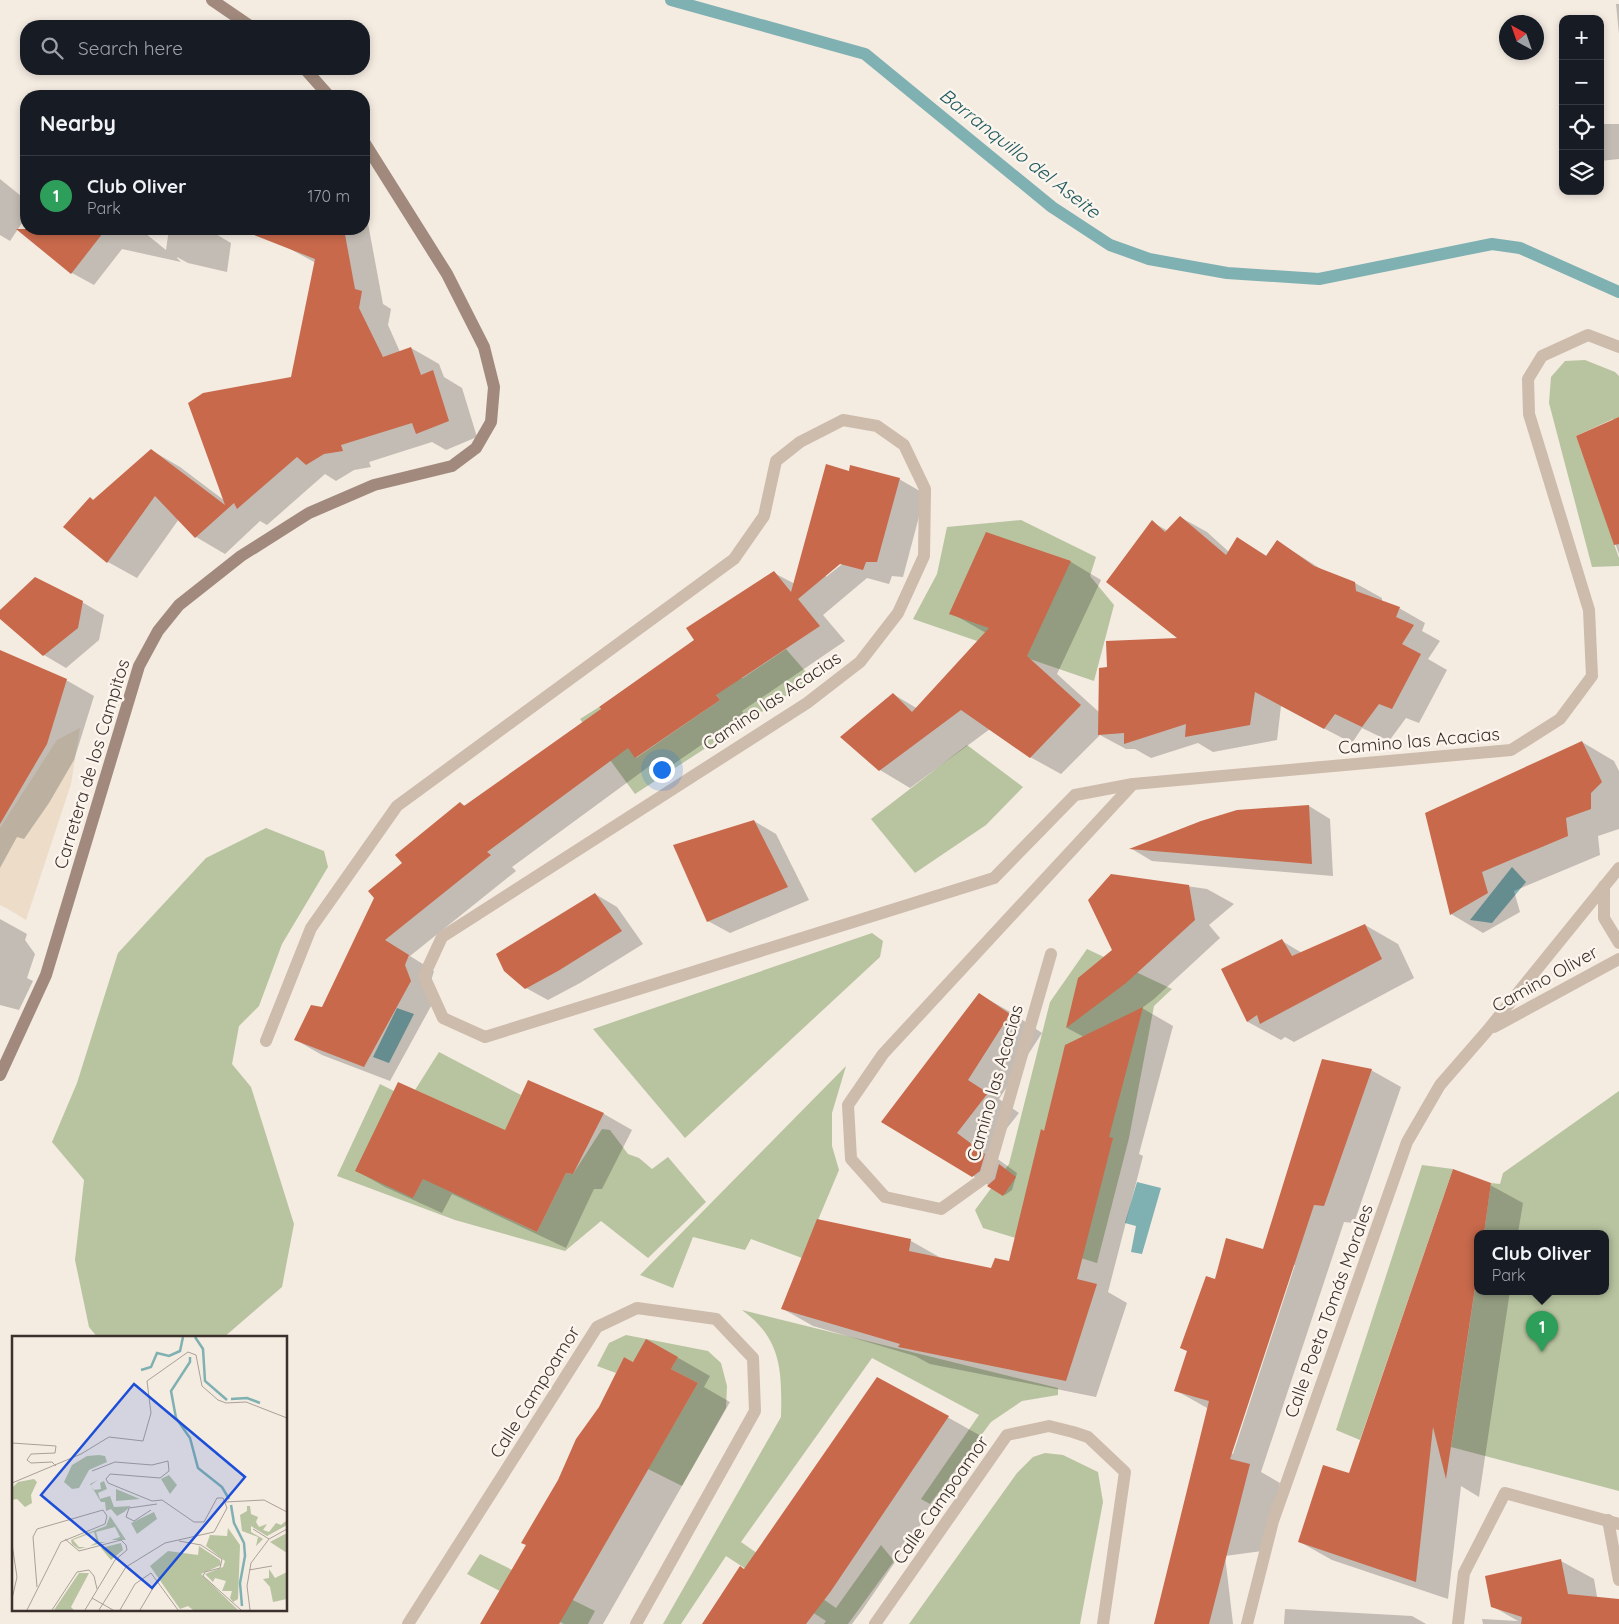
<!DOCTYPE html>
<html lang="en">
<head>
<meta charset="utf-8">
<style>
	body { margin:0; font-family:Quicksand,sans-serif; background:#20242c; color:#f1f3f6 }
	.controls { position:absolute; right:15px; top:15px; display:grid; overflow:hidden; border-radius:10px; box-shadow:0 2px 8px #0003 }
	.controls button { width:45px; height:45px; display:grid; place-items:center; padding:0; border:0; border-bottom:1px solid #363941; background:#171b24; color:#f1f3f6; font:25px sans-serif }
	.compass { position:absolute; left:1499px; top:15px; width:45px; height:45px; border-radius:50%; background:#171b24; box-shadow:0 2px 8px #0003; rotate:320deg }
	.you { position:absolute; left:661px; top:769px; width:18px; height:18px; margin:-12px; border:4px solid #fff; border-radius:50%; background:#1a73e8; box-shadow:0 0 0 8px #1a73e833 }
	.badge { display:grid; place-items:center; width:32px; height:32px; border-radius:50%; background:#92aeb2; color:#fff; font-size:16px; font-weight:700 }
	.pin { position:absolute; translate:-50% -41px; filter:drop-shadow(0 1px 2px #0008) }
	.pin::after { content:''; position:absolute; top:26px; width:18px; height:15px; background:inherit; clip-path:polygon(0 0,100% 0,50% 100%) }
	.popup { position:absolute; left:1474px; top:1230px; width:135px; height:65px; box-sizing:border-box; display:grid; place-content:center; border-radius:10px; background:#171b24; filter:drop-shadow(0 1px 4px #0005); font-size:16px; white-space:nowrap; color:#9ea1a6 }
	.popup b { font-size:19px; color:#f1f3f6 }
	.popup::after { content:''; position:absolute; left:50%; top:100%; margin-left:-10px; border:10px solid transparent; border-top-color:#171b24 }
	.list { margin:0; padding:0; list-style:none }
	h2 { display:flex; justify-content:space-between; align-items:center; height:65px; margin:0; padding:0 20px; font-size:21px }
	h2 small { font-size:16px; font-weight:400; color:#9ea1a6 }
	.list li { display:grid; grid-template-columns:32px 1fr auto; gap:15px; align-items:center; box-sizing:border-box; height:80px; padding:0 20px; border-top:1px solid #363941 }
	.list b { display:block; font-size:19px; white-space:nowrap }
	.list p { margin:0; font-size:16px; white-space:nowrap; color:#9ea1a6 }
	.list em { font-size:16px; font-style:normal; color:#9ea1a6 }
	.icon { flex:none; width:28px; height:28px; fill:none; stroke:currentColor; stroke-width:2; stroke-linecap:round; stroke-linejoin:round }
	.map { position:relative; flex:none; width:1619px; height:1624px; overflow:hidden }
	.search { position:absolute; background:#171b24; box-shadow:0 2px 8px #0003; left:20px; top:20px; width:350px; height:55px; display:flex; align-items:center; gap:12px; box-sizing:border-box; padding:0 18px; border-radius:20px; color:#9ea1a6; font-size:19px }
	.panel { position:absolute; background:#171b24; box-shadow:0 2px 8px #0003; left:20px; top:90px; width:350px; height:145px; border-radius:20px }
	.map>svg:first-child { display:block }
	.green { fill:#b8c4a0 }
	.plaza { fill:#ecdcc8 }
	.water { fill:#7fb0b2 }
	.shadow { fill:#0003; fill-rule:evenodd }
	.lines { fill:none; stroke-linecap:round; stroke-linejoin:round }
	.stream { stroke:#7fb0b2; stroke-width:12 }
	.building { fill:#c8694b }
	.lane { stroke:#cdbbac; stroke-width:12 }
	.street { stroke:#cdbbac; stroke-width:12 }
	.secondary { stroke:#a18a7d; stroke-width:12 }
	.labels { text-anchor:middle; stroke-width:5; stroke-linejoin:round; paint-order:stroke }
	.street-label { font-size:18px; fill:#3b302b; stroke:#fbf5ee }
	.water-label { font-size:19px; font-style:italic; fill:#1f5a5e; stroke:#fbf5ee }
	.inset-river { fill:none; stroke:#7fb0b2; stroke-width:2.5 }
	.inset-road { fill:none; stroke:#aaa098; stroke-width:1 }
	.view { fill:#1d4ed8; fill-opacity:0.15; stroke:#1d4ed8; stroke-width:2.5 }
	.inset-edge { fill:none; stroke:#3b302b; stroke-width:2.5 }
</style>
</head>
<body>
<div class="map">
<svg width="1619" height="1624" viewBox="0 0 1619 1624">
	<rect width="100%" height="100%" fill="#f4ebe1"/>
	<g class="green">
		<polygon points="1585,360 1615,372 1619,376 1619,436 1613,419 1576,436 1619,558 1619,566 1592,567 1549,403 1551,377 1565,361"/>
		<polygon points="1021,520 1096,557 1090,576 1114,605 1094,681 913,619 937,574 947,527"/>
		<polygon points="786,649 812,679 635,794 580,719 599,707 636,758 720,700 705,680 743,678"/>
		<polygon points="967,745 1023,787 986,825 915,873 871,819"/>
		<polygon points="266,828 324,851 328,867 282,944 259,1006 239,1026 232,1064 251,1087 294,1224 282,1287 223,1338 98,1338 89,1327 75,1260 84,1180 52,1142 77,1083 118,953 206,858"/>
		<polygon points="872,933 883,941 880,957 685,1138 593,1029"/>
		<polygon points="1087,949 1172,989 1154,1006 1129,1138 1097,1263 983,1228 975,1210 1009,1164 1050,1002"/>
		<polygon points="439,1052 521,1095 473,1202 537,1232 566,1173 573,1174 602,1129 610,1130 628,1154 639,1158 652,1169 668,1157 706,1202 648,1258 601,1221 565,1251 455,1220 337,1176 380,1084 394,1091 413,1198 458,1109 415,1090"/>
		<polygon points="846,1066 832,1113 832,1146 839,1170 802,1258 751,1239 745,1250 693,1237 673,1288 640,1275"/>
		<polygon points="1619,1091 1619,1491 1451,1447 1478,1269 1478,1291 1606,1291 1606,1233 1484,1233 1491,1183 1500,1184 1503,1173"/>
		<polygon points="1422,1165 1453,1169 1360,1440 1336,1430"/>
		<path d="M 742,1310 L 1058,1388 L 1058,1395 L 1022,1401 L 991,1422 L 930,1504 L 921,1499 L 979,1415 L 872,1358 L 741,1542 L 836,1608 L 881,1545 L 894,1561 L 848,1624 L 824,1624 L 826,1621 L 726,1556 L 681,1624 L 663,1624 L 781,1417 C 782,1372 782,1339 742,1310 Z"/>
		<polygon points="626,1335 708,1351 721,1363 727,1386 726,1408 682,1486 648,1469 698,1383 671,1369 678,1357 633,1362 624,1357 616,1373 597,1366 609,1343"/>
		<polygon points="1045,1453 1063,1455 1098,1472 1103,1502 1080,1624 909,1624 1017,1473 1033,1457"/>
		<polygon points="480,1554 595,1611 588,1624 564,1624 467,1574"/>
	</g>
	<polygon class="plaza" points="80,728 71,784 26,920 8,909 0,905 0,828 57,740"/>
	<g class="water">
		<polygon points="1512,867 1526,882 1492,923 1470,920"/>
		<polygon points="397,1008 414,1014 389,1063 373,1057"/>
		<polygon points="1137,1182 1161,1188 1142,1254 1131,1252 1136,1226 1125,1223"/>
	</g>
	<g class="shadow">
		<polygon points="1616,4 1619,4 1619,34"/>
		<polygon points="1600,124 1619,124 1619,159 1600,161"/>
		<polygon points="0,179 26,200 26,217 10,241 0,235"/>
		<polygon points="364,202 383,304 391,309 388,325 400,352 411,348 439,364 444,377 462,388 477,437 446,450 432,442 369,462 371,467 354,470 336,481 325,474 267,525 260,521 225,554 196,537 179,519 137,578 108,562 65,526 91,498 94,501 151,450 180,467 225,501 292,378 316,263 279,243 283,229 364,229"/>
		<polygon points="50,229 140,229 166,250 169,229 209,230 231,243 227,272 188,263 177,257 177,258 181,262 122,249 94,285 72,273 38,245"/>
		<polygon points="1619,424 1619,554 1577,437"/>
		<path d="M 849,473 L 899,479 L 925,494 L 903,577 L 892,576 L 889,584 L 867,578 L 823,615 L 845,641 L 742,711 L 745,715 L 662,772 L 651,765 L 512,867 L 516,871 L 410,956 L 434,971 L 431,981 L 436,997 L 390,1081 L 322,1055 L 296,1040 L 322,1008 L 403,863 L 460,803 L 466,806 L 602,709 L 695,641 L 774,573 L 795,584 ZM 844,559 L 846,561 L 826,577 L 826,574 Z"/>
		<polygon points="1180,517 1207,532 1229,552 1237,538 1267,556 1277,541 1324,571 1355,583 1382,598 1382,602 1399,608 1425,623 1422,631 1440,641 1428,659 1447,670 1419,723 1406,718 1389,741 1362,728 1352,743 1281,706 1277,740 1213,752 1198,743 1151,758 1135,749 1126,749 1100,735 1061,774 1030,757 990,729 910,788 880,770 893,694 918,709 986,633 951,613 987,533 1071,562 1101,580 1057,674 1100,713 1108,668 1180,639 1152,522 1168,531"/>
		<polygon points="82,602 104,615 99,640 66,668 44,655 0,618 0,611"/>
		<polygon points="0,665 66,680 94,696 74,760 49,803 24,839 17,837 0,868"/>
		<polygon points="1582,742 1614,761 1619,771 1619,829 1598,836 1600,855 1514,891 1520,912 1483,933 1451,914 1426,814"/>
		<polygon points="1309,806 1330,819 1333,876 1152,861 1132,849"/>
		<polygon points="754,821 776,834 809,900 730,933 708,921"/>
		<polygon points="1111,875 1207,889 1234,904 1209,925 1220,938 1154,999 1142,1008 1173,1026 1139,1154 1143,1156 1108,1292 1127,1303 1096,1397 930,1364 915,1356 813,1326 783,1309 818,1220 911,1241 941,1258 992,1269 1010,1263 1044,1133 1084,1037 1067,1028 1079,979 1113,951"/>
		<polygon points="595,894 617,907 643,944 580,983 548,1000 526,988"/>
		<polygon points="0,919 27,934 25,940 35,954 27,978 33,981 19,1010 0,1005"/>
		<polygon points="1365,925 1398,944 1414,978 1294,1042 1285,1037 1281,1040 1248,1022 1222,970 1282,941 1302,953"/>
		<polygon points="979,994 1012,1013 1042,1033 999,1099 1019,1113 988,1152 1017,1173 1012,1190 1005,1195 883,1122"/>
		<path d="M 1371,1070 L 1401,1087 L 1354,1223 L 1344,1222 L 1261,1472 L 1280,1483 L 1262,1551 L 1225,1556 L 1233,1624 L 1155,1624 L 1209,1409 L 1175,1390 L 1215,1281 L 1264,1250 ZM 1292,1265 L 1295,1265 L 1233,1454 L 1230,1453 Z"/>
		<polygon points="528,1082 604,1114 632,1130 602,1189 594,1189 566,1248 452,1194 442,1213 385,1187 357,1171 505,1132"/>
		<polygon points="1490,1185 1523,1203 1518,1233 1478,1233 1478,1291 1510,1291 1479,1497 1461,1486 1448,1599 1332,1560 1300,1542 1350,1475"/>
		<polygon points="647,1340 710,1376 704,1387 730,1402 603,1624 482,1624 527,1545 601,1407 634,1364"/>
		<polygon points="878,1378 981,1436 863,1609 852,1624 703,1624 745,1570"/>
		<polygon points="1561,1561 1594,1579 1599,1608 1614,1624 1483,1624 1482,1619 1518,1621 1492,1606"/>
		<polygon points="1285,1609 1412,1616 1426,1624 1284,1624"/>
	</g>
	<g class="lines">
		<polyline class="stream" points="671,0 865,54 1052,207 1110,245 1149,259 1227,273 1319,279 1492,244 1520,248 1619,292"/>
	</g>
	<g class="building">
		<polygon points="16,229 106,229 71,274"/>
		<polygon points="245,229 344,229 355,289 362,291 359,308 383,357 411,347 421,375 433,370 449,421 416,434 412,423 341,445 343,451 324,454 306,465 297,457 237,509 234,503 195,538 155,496 107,563 63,527 90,497 93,500 151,449 225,505 188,403 203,393 291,377 315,259 244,231"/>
		<polygon points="1619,417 1619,544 1614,545 1576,436"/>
		<polygon points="826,464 849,471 850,465 900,478 877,562 866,562 863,570 840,564 798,599 820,626 716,695 720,700 635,758 628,748 487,852 491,855 385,940 409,955 405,965 411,981 364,1067 294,1040 311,1005 322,1007 374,898 368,891 402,863 395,855 460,802 464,806 601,709 599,707 694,640 686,628 774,571 791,592"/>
		<polygon points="1180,516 1226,555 1237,537 1266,556 1277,540 1314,566 1355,582 1356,591 1400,607 1396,617 1414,625 1402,644 1421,654 1392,709 1379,704 1362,727 1335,714 1324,729 1255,692 1250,725 1185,737 1186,724 1124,744 1124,733 1098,735 1099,668 1107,667 1106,641 1177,638 1106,582 1152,520 1165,532"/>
		<polygon points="986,532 1071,561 1027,656 1081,705 1030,758 961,710 879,771 840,737 893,693 912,712 989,628 949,614"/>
		<polygon points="35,577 83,601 78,628 43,656 0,619 0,610"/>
		<polygon points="0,650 67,679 47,744 0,824"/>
		<polygon points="1582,741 1602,782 1591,793 1591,809 1566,818 1568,836 1482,872 1488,893 1450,915 1425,813"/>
		<polygon points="1309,805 1312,864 1129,849 1201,821 1237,810"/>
		<polygon points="754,820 788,887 707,922 673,845"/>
		<polygon points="1111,874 1189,885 1195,920 1126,983 1066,1028 1078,978 1112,950 1088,900"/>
		<polygon points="595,893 622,931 558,971 525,989 504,971 496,954"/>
		<polygon points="1365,924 1382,959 1260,1024 1257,1015 1247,1022 1221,969 1282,939 1292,956"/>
		<polygon points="979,993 1010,1014 968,1080 988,1093 957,1133 985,1154 980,1171 972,1177 881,1122"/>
		<polygon points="1143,1007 1109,1137 1113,1138 1077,1279 1097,1284 1066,1381 898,1347 900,1344 781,1309 817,1219 911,1239 909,1251 991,1268 995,1258 1009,1261 1041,1129 1044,1131 1065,1045"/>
		<polygon points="1322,1059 1372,1069 1324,1206 1314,1205 1230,1459 1250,1464 1209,1624 1154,1624 1209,1401 1174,1391 1187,1351 1180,1348 1206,1276 1215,1279 1226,1238 1263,1249"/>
		<polygon points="528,1080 604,1113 573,1174 566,1173 537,1232 423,1179 413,1198 355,1171 398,1082 505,1130"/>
		<polygon points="999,1164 1016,1177 1003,1196 987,1186 995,1179"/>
		<polygon points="1453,1169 1491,1183 1484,1233 1478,1233 1478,1268 1446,1479 1433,1427 1416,1582 1298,1542 1323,1465 1349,1473"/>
		<polygon points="646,1339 678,1357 671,1369 698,1383 559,1624 480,1624 526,1545 521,1543 558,1480 576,1439 599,1407 624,1357 633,1362"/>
		<polygon points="877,1377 949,1416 831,1591 806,1624 702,1624 740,1566 744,1569"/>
		<polygon points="1561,1559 1568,1594 1619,1599 1619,1624 1521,1624 1522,1617 1491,1607 1485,1576"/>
	</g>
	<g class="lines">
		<polyline class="lane" points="1051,954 987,1176 941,1209 885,1197 851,1159 848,1105 883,1054 1133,784"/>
		<g class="street">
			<polyline points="1604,886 1604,918 1619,943"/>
			<polyline points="1494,1027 1619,959"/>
			<polyline points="266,1041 311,928 397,806 734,559 764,516 776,461 800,442 843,420 877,426 904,445 925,489 924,556 898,613 860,662 807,703 442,937 424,976 443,1018 485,1037 994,878 1075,795 1133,784 1511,750 1560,719 1592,676 1589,610 1529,414 1528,379 1542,356 1588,335 1619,347"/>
			<polyline points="1608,1520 1619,1580"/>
			<polyline points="408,1624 597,1327 637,1308 716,1319 753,1358 755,1411 636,1624"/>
			<polyline points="875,1624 1007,1435 1049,1426 1073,1432 1088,1437 1125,1472 1103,1624"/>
			<polyline points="1247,1624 1273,1521 1407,1142 1440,1085 1487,1031 1619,868"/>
			<polyline points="1458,1624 1464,1573 1505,1493 1619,1524"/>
		</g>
		<g class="secondary">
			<polyline points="212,0 250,26"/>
			<polyline points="305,69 329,96"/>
			<polyline points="0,1075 46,975 139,666 158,631 179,605 241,556 309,513 374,485 452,466 476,448 491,422 494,387 484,347 447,274 364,142"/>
		</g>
	</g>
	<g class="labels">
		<g class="street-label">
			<text transform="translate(772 701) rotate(-34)" y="6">Camino las Acacias</text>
			<text transform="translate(1419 741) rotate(-5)" y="6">Camino las Acacias</text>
			<text transform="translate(92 764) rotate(-73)" y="6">Carretera de los Campitos</text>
			<text transform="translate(1545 979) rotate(-29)" y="6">Camino Oliver</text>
			<text transform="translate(995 1083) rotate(-74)" y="6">Camino las Acacias</text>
			<text transform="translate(1329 1311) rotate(-70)" y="6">Calle Poeta Tomás Morales</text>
			<text transform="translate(535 1392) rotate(-58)" y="6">Calle Campoamor</text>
			<text transform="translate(941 1500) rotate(-55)" y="6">Calle Campoamor</text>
		</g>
		<g class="water-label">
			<text transform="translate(1020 153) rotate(38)" y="7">Barranquillo del Aseite</text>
		</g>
	</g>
	<g transform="translate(12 1336)">
		<rect width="275" height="275" fill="#f4ebe1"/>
		<path d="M 87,119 L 93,120 L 95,126 L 77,134 L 67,152 L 60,153 L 52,146 L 60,129 L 75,120 ZM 157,139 L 165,149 L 158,158 L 149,143 ZM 22,143 L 25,146 L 19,159 L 20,167 L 13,171 L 5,163 L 0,164 L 0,152 L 6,146 ZM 86,144 L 79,149 L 81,154 L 89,153 L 88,147 L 92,145 L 95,153 L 86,157 L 88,163 L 98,160 L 102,171 L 119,170 L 112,176 L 105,180 L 99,173 L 94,175 L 93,166 L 89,166 L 78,148 ZM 104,153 L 128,163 L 104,165 ZM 235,170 L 238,170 L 239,178 L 246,181 L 244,186 L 247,191 L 255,188 L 251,194 L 257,196 L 264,187 L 269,189 L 274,185 L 275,189 L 255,200 L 239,190 L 239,196 L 251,203 L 244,210 L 246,201 L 230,195 L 228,179 L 235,175 ZM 142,176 L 145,183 L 125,198 L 119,187 ZM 98,180 L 114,204 L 99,204 L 108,201 L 103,191 L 84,196 L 87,206 L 94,206 L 78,210 L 85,206 L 82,196 L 61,204 L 67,211 L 74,211 L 67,213 L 60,208 L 59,204 L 63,202 L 94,190 ZM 216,192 L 228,209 L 226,263 L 221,266 L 218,262 L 220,255 L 210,255 L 214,245 L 203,242 L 201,246 L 193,238 L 211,231 L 213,225 L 194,210 L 198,199 L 215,200 ZM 275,197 L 275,217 L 258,206 ZM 109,207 L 111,214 L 99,224 L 89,212 ZM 187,210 L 208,224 L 209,229 L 189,238 L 226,274 L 181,274 L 176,270 L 168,273 L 138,230 L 156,215 L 186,219 ZM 257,233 L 263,242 L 275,236 L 275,263 L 261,266 L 258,251 L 251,243 L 257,242 ZM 67,237 L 77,237 L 59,271 L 62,274 L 42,274 Z" fill="#b8c4a0"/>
		<path class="inset-river" d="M 183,1 L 191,13 L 193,45 L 215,64M 178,21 L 178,26 L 159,55 L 164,82 L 178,102 L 186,132 L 210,151 L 217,163M 129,34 L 139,31 L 145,17 L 157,20 L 168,15 L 171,1M 219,63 L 235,62 L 248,67M 219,169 L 222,187 L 232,207 L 233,220 L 228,247 L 230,270"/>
		<path class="inset-road" d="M 0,107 L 44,110 L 43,117 L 19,118 L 15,124 L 19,127 L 40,126 L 44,130M 80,135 L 103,126 L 140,129 L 156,125 L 157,135 L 148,142 L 98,138 L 94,143 L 96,147 L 140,165 L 150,164 L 182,186 L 192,186 L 205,162 L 211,162 L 215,172 L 202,196 L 153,207 L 114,231 L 87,274M 0,147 L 69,118 L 97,101 L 131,105 L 139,77 L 135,45 L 176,16 L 184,19 L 190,50 L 206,64 L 214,67 L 234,66 L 275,82M 213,166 L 252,164 L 275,176M 139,174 L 122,185 L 114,181 L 117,172 L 145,168M 241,193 L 257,203M 53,203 L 67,215 L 109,204 L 114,209 L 115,214 L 103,224 L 73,274M 167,205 L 189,209 L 210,223 L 208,232 L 193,236 L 191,240 L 229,274M 0,208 L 5,241 L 0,263M 237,234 L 260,230M 80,262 L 101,274M 15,274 L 49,206 L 93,188 L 95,180 L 91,174 L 25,193 L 21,201 L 25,251M 40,274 L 65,236 L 77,234 L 82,240 L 85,253M 108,274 L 123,248 L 139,237 L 166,274M 128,274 L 145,245M 238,274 L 235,250 L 239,227 L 257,203 L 275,193"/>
		<path class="view" d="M 122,48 L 233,141 L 140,252 L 29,159 Z"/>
		<rect width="275" height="275" class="inset-edge"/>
	</g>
</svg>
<div class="controls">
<button>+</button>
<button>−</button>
<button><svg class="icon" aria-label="locate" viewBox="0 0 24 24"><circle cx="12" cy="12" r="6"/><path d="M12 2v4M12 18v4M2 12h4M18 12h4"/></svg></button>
<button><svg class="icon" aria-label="layers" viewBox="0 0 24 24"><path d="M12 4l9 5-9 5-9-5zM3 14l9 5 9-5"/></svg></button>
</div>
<svg class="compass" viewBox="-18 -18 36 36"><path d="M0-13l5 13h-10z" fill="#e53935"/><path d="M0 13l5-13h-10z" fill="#9ea1a6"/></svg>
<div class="you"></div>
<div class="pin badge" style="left:1542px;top:1352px;background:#2e9e5b">1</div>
<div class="popup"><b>Club Oliver</b>Park</div>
<div class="search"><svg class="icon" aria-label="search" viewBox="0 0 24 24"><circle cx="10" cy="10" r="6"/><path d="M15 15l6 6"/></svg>Search here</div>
<section class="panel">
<h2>Nearby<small></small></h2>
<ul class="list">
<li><span class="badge" style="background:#2e9e5b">1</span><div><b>Club Oliver</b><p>Park</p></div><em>170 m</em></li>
</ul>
</section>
</div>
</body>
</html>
